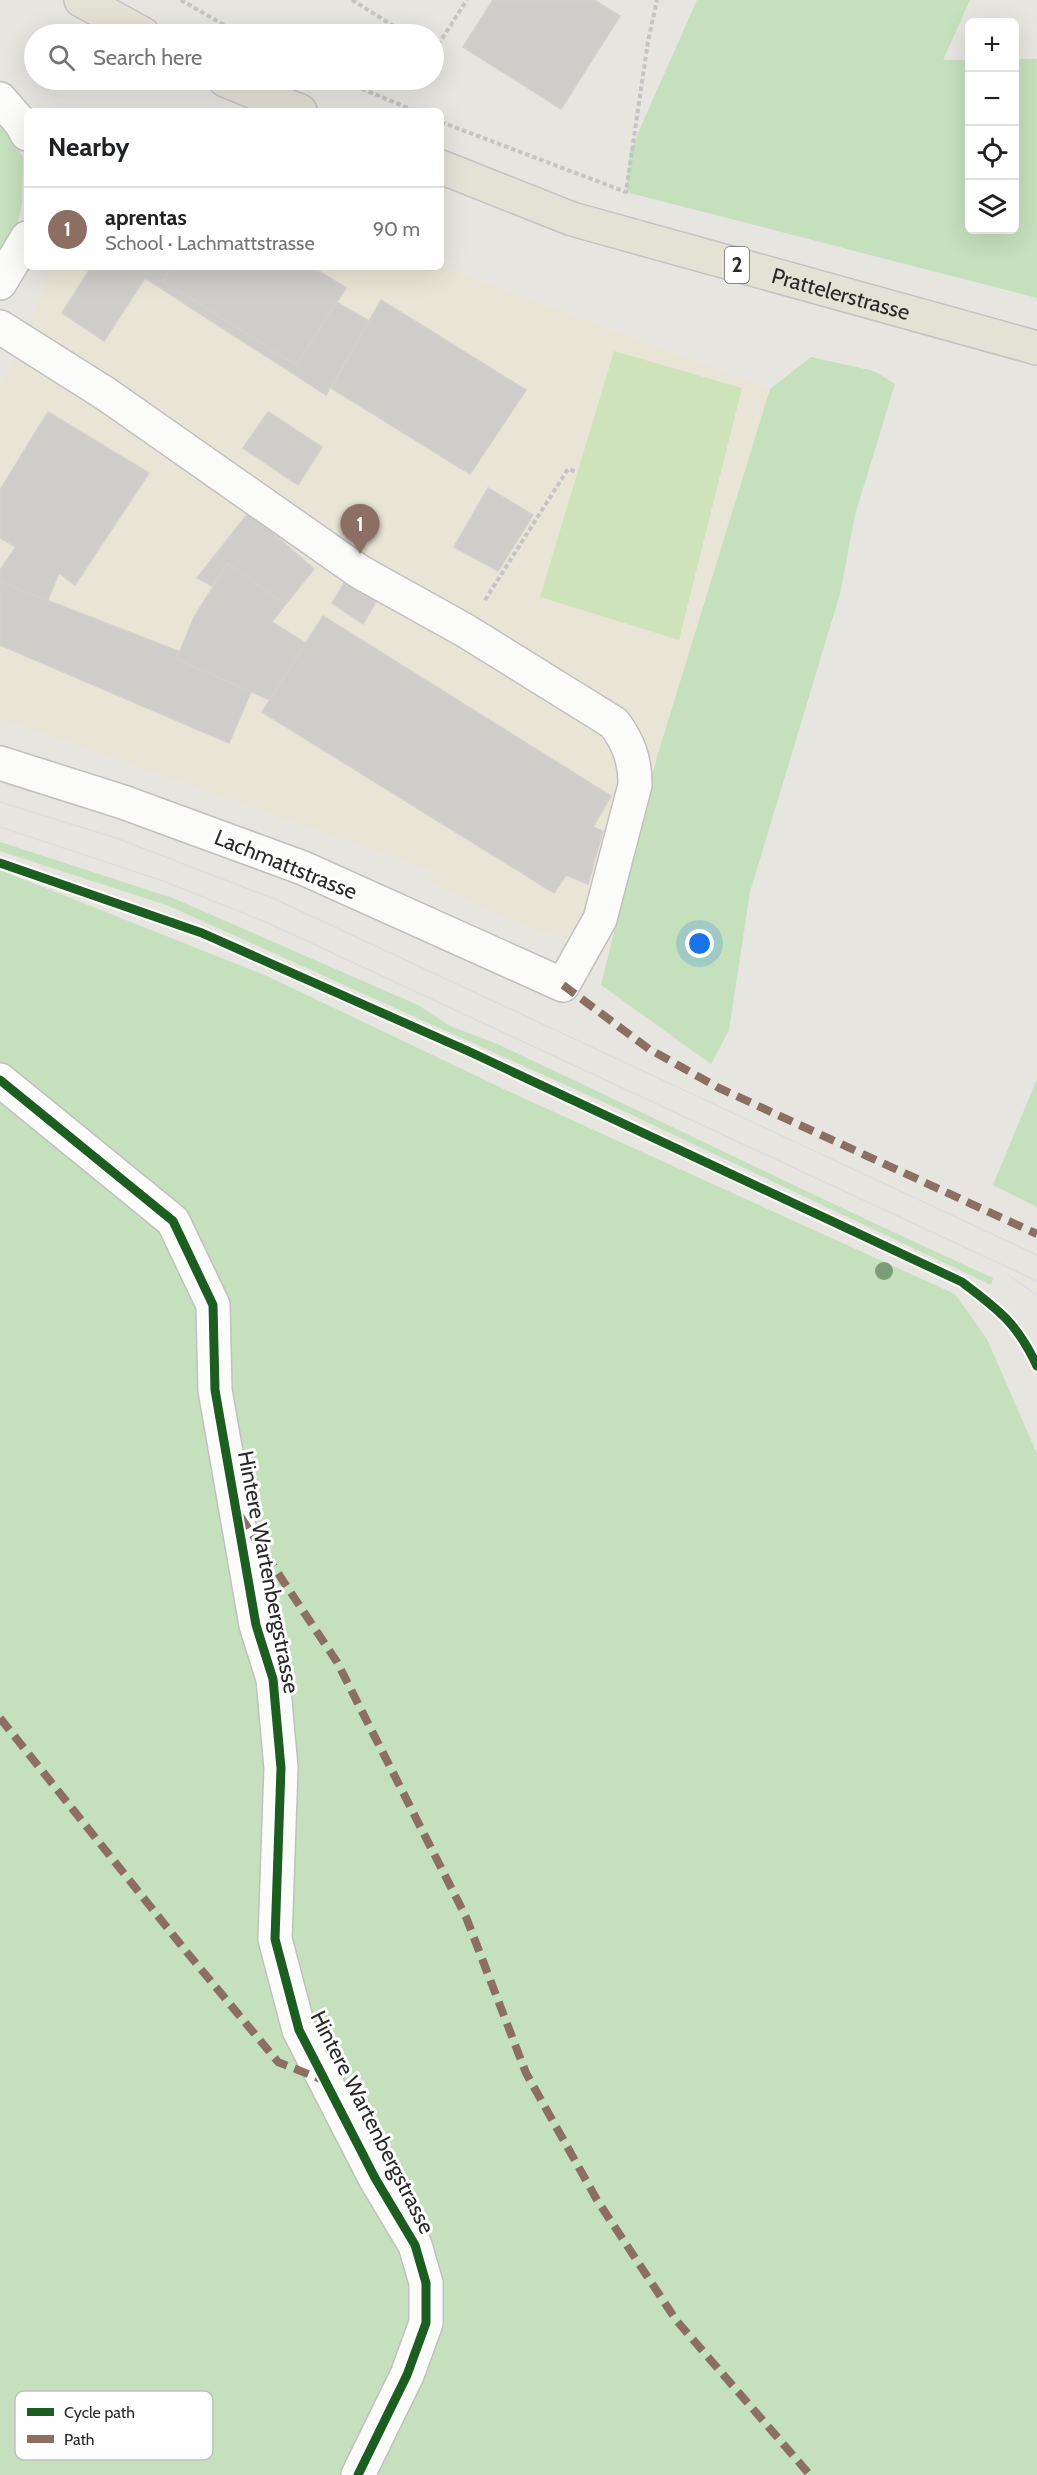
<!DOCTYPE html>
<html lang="en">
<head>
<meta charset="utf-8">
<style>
	body { margin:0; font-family:Cabin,sans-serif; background:#f6f6f6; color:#202124 }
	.controls { position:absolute; right:18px; top:18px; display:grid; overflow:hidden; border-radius:9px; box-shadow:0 6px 24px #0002 }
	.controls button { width:54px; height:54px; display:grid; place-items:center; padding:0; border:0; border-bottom:2px solid #e0e0e0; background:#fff; color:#202124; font:30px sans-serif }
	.you { position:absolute; left:700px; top:944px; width:21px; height:21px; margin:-15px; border:4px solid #fff; border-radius:50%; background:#1a73e8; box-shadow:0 0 0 9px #1a73e833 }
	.badge { display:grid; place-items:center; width:39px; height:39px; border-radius:50%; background:#2563eb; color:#fff; font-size:20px; font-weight:700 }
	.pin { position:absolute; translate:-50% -50px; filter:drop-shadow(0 2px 3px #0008) }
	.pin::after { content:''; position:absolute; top:32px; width:21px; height:18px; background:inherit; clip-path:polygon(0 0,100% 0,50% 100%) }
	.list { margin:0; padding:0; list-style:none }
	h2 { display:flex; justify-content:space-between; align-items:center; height:78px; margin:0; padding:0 24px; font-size:26px }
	h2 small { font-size:20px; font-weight:400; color:#757577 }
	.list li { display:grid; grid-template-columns:39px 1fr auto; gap:18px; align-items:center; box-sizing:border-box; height:84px; padding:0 24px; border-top:2px solid #e0e0e0 }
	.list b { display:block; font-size:22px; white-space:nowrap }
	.list p { margin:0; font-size:20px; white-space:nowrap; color:#757577 }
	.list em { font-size:20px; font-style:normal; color:#757577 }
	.icon { flex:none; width:33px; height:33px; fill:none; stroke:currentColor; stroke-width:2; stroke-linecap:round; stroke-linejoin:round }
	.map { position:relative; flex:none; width:1037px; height:2475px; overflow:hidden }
	.search { position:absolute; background:#fff; box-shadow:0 6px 24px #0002; left:24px; top:24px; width:420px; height:66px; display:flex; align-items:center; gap:15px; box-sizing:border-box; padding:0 21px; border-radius:33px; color:#757577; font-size:22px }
	.panel { position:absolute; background:#fff; box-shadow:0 6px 24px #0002; left:24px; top:108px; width:420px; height:162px; border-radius:9px }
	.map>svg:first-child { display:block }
	.education { fill:#e9e5d6 }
	.green { fill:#c5e0bc }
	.pitch { fill:#cee3ba }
	.building { fill:#cecdc9; stroke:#d2d0cc; stroke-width:1.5 }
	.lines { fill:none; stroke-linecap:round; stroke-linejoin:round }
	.minor-casing { stroke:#c1c0bf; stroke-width:36 }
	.major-casing { stroke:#c3c3c1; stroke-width:36 }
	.path { stroke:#c4c4c4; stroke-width:4; stroke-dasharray:4.5 3; stroke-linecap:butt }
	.minor { stroke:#fbfbfa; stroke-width:33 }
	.major { stroke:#e4e2d5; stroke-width:33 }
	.tram { stroke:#dddcde; stroke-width:1.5 }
	.quiet { stroke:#8d6e63; stroke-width:8; stroke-dasharray:15 8; stroke-linecap:butt }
	.cycleway-casing { stroke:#fff; stroke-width:13 }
	.cycleway { stroke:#1b5e20; stroke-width:9 }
	.tree { fill:#7c9b77 }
	.labels { text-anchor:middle; stroke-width:6; stroke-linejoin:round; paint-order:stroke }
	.shield { fill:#fff; stroke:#696969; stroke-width:1.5 }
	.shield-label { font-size:21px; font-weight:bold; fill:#292929 }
	.street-label { font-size:22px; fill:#292929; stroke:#fff }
	.key { fill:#fff; stroke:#bfbfbf; stroke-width:1.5 }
	.key-label { font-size:16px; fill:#292929 }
</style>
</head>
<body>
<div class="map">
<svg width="1037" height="2475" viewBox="0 0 1037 2475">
	<rect width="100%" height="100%" fill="#e7e5e0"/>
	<polygon class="education" points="441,266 770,389 657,757 610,951 527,927 432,883 430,870 0,718 0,383 18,355 51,267"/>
	<g class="green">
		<polygon points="697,0 970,0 943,60 969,60 970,230 1014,230 1015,59 1037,59 1037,298 626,192 630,151"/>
		<polygon points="0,124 23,157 22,204 12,246 0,261"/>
		<polygon points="811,357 874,371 895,384 855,515 840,594 750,892 729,1030 711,1064 601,985 657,757 770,389"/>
		<path d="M 0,842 L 173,898 L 418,1005 L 450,1026 L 495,1043 C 661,1121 826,1202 993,1278 L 991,1285 L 630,1114 L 169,906 L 0,851 Z"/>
		<polygon points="0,870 267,976 510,1092 955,1294 987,1339 1037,1454 1037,2475 0,2475"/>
		<polygon points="1037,1079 1037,1207 993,1185"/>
	</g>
	<polygon class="pitch" points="614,351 742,388 679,640 540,597"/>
	<g class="building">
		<polygon points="493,0 594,0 620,16 561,109 463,47"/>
		<polygon points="91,267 312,267 346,288 336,302 369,321 326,395 145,278 104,341 62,313"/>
		<polygon points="172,267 312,267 346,288 296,365 163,281"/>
		<polygon points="381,300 526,390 470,474 331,388"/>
		<polygon points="48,412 149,473 75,585 59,573 47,602 0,582 0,570 16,547 0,538 0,490"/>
		<polygon points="268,412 322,447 298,485 243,448"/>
		<polygon points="488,488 533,515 498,571 454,547"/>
		<polygon points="249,512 314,569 285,605 228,563 212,586 197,578"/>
		<polygon points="228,563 285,605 272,622 307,644 270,700 177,659 194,617"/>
		<polygon points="349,575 381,593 363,624 332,603"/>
		<polygon points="0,582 178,651 177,659 251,692 229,743 0,645"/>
		<polygon points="323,616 611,796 593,827 603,831 588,884 566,875 554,893 262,712"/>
	</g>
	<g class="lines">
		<defs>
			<g id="minor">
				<polyline points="0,99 21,123 27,134"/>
				<polyline points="0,283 27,238"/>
				<path d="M 0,327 L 106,394 L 360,572 L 466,631 L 614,723 C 629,743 635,760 635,785 L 600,919 L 563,985 L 303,868 L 123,802 L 0,763"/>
				<polyline points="0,1080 173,1221 213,1305 215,1390 256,1625 273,1679 281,1768 275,1939 299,2030 375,2178 415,2245 426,2283 426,2323 407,2375 358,2475"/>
			</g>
			<g id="major">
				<polyline points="81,0 143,34"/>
				<polyline points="225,80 300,111"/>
				<path id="s1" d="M 441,167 L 572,219 L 1037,348"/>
			</g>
		</defs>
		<use href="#minor" class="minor-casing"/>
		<use href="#major" class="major-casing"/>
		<g class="path">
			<polyline points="181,0 240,34"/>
			<polyline points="352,0 407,34"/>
			<polyline points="434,51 467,0"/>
			<polyline points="341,80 415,111"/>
			<polyline points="441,122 626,192 648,41 657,0"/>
			<polyline points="485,600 568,469 577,472"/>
		</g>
		<use href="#minor" class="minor"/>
		<use href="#major" class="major"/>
		<g class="tram">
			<polyline points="0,802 116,838 277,900 1037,1255"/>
			<polyline points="0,827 166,882 266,922 1037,1281"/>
			<polyline points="1008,1275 1037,1295"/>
		</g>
		<g class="quiet">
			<polyline points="563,985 649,1049 719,1088 1037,1234"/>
			<polyline points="240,1516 337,1662 466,1917 526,2073 597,2200 676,2320 810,2475"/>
			<polyline points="0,1718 185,1950 278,2062 323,2080"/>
		</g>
		<defs>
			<g id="cycleway">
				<path d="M 0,863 L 202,933 L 468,1051 L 962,1282 C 999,1310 1017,1323 1037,1366"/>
				<polyline points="0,1080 173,1221 213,1305 215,1390 256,1625 273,1679 281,1768 275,1939 299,2030 375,2178 415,2245 426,2283 426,2323 407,2375 358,2475"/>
			</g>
		</defs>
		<use href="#cycleway" class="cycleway-casing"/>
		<use href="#cycleway" class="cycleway"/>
	</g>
	<circle class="tree" cx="884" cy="1271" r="9"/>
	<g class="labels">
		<rect class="shield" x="725" y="247" width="24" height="36" rx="4.5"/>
		<g class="shield-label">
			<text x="737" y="272">2</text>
		</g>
		<g class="street-label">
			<text dy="8" stroke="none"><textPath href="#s1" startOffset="420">Prattelerstrasse</textPath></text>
			<text transform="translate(286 864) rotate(22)" y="8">Lachmattstrasse</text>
			<text transform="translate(269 1572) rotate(79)" y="8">Hintere Wartenbergstrasse</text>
			<text transform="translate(373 2122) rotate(63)" y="8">Hintere Wartenbergstrasse</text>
		</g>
	</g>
	<rect x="15" y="2391" width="198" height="69" rx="9" class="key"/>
	<rect x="27" y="2408" width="27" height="8" fill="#1b5e20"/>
	<rect x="27" y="2435" width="27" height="8" fill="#8d6e63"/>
	<g class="key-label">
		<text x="64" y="2418">Cycle path</text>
		<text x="64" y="2445">Path</text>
	</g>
</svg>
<div class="controls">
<button>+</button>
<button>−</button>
<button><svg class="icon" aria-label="locate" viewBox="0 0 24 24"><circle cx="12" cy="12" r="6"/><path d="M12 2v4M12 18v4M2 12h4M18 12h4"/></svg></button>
<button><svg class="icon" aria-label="layers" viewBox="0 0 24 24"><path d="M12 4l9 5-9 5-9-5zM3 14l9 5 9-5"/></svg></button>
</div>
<div class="you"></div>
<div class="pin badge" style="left:360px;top:554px;background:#8d6e63">1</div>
<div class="search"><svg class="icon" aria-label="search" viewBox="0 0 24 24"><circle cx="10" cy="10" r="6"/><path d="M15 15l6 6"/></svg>Search here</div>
<section class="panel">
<h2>Nearby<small></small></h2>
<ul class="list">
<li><span class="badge" style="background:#8d6e63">1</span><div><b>aprentas</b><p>School · Lachmattstrasse</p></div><em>90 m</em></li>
</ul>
</section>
</div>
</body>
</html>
